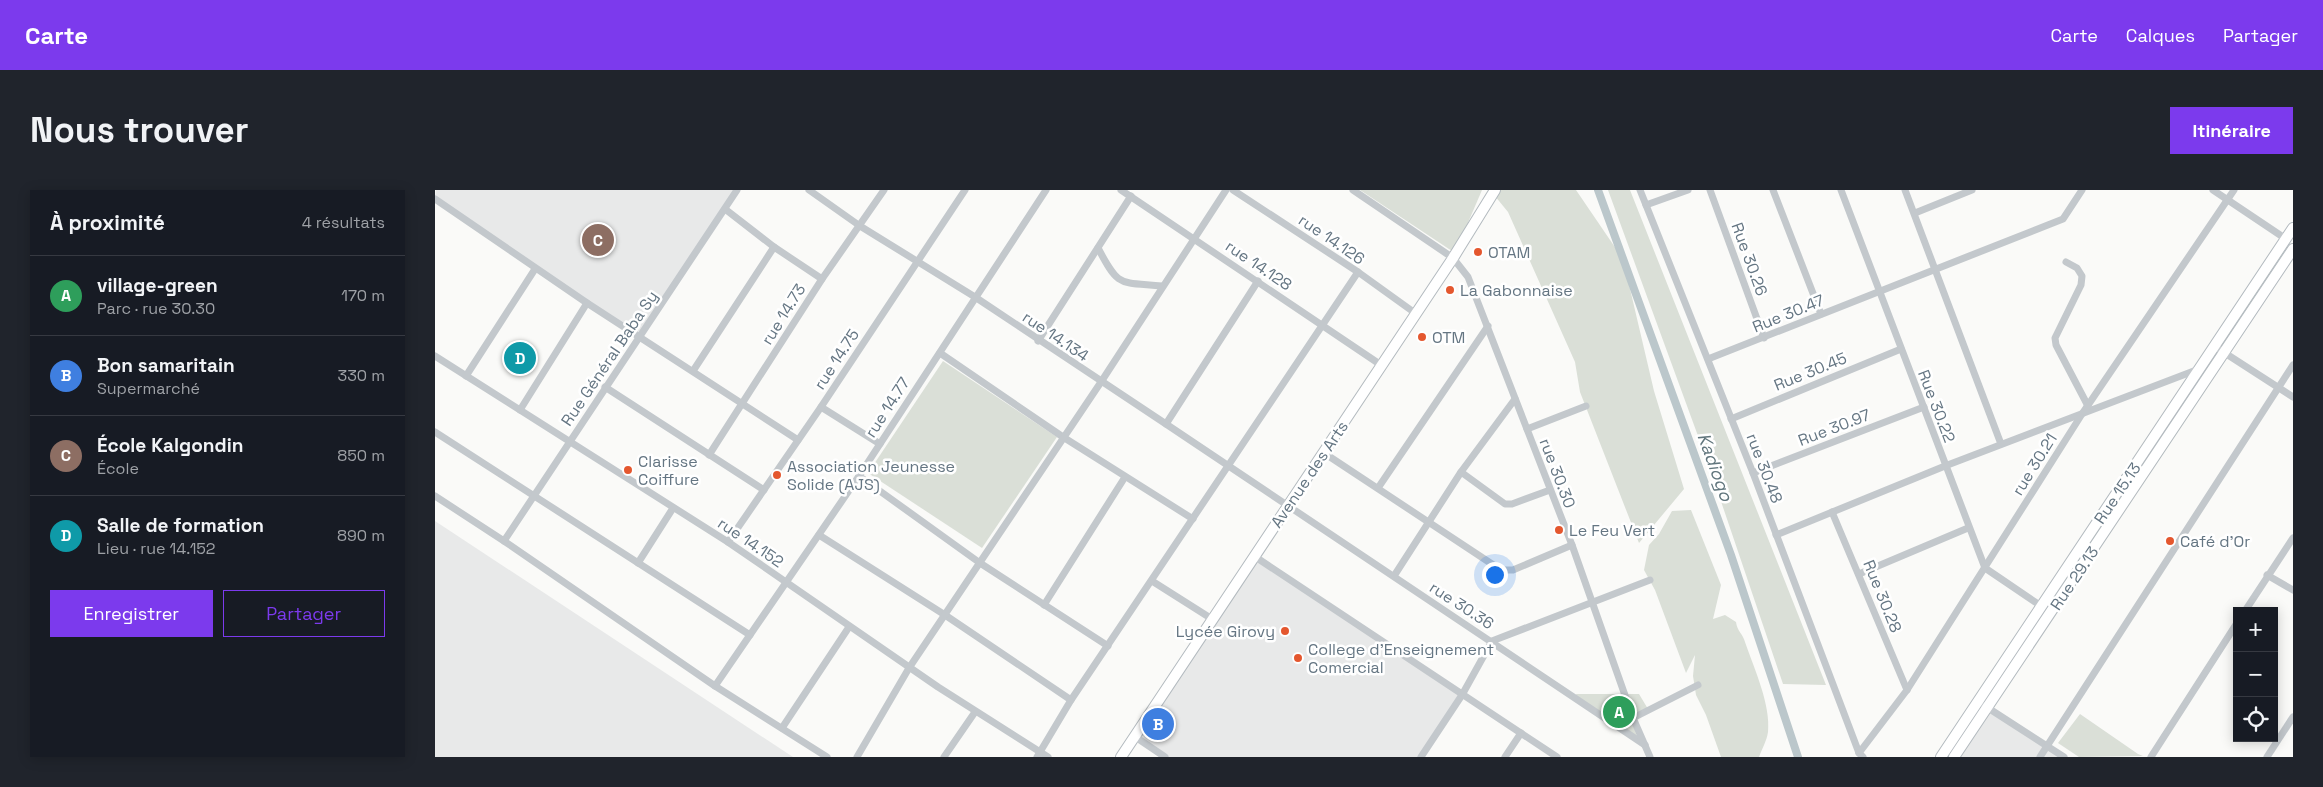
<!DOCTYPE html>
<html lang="fr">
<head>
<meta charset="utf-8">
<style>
	body { margin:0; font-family:"Space Grotesk",sans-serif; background:#20242c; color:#f1f3f6 }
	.controls { position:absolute; right:15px; bottom:15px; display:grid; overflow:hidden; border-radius:0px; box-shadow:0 2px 12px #0003 }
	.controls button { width:45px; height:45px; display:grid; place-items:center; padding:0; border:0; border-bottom:1px solid #363941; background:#171b24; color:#f1f3f6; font:25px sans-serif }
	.you { position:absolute; left:1059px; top:384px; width:18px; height:18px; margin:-12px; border:4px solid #fff; border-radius:50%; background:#1a73e8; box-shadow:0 0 0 8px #1a73e833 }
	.badge { display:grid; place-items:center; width:32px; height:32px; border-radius:50%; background:#7c3aed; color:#fff; font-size:16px; font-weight:700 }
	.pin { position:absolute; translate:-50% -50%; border:2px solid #fff; box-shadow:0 1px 5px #0006 }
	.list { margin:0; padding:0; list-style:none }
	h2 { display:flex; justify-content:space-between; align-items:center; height:65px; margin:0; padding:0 20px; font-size:21px }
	h2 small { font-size:16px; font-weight:400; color:#9ea1a6 }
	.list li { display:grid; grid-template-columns:32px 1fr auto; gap:15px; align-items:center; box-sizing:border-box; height:80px; padding:0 20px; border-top:1px solid #363941 }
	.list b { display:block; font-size:19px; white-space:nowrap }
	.list p { margin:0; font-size:16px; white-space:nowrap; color:#9ea1a6 }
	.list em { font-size:16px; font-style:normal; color:#9ea1a6 }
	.actions { display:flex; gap:10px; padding:15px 20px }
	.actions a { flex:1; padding:11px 0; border:1px solid #7c3aed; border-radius:0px; text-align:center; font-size:18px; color:#7c3aed }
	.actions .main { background:#7c3aed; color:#fff }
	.icon { flex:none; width:28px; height:28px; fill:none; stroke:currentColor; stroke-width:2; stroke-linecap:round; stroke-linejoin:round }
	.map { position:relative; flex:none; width:1858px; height:567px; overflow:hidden; border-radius:0px }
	header { display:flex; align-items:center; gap:30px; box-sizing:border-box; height:70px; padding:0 25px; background:#7c3aed; color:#fff }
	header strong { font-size:24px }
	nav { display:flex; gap:28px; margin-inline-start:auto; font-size:18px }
	.intro { display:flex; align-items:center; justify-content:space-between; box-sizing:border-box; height:120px; padding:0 30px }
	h1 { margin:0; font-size:35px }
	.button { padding:12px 22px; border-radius:0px; background:#7c3aed; color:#fff; font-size:18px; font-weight:700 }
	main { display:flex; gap:30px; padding:0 30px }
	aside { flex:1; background:#171b24; border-radius:0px; box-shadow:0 2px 12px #0003 }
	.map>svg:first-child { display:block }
	.built { fill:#e8e9e9 }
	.green { fill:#dadfd7 }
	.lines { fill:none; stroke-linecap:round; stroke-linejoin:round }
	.canal { stroke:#bbc7cb; stroke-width:8 }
	.secondary-casing { stroke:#b3babf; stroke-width:12 }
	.street { stroke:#c3c8cc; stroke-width:7 }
	.secondary { stroke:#fff; stroke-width:10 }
	.poi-dot { fill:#e4572e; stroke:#fff; stroke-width:2 }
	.labels { text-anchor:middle; stroke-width:5; stroke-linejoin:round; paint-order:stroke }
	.street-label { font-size:16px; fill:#657683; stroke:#fff }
	.poi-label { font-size:16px; fill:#657683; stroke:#fff; text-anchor:start }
	.water-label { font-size:18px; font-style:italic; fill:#60757c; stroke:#fff }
</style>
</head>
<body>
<header>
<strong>Carte</strong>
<nav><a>Carte</a><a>Calques</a><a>Partager</a></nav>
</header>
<div class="intro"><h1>Nous trouver</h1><a class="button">Itinéraire</a></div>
<main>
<aside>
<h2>À proximité<small>4 résultats</small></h2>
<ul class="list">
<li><span class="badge" style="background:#2e9e5b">A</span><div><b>village-green</b><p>Parc · rue 30.30</p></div><em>170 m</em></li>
<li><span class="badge" style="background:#3f7fe0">B</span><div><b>Bon samaritain</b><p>Supermarché</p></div><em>330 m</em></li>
<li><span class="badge" style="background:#8d6e63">C</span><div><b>École Kalgondin</b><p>École</p></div><em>850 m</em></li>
<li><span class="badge" style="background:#0f9aa8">D</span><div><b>Salle de formation</b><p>Lieu · rue 14.152</p></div><em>890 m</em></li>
</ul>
<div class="actions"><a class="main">Enregistrer</a><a>Partager</a></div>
</aside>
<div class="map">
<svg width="1858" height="567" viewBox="0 0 1858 567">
	<rect width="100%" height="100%" fill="#fafaf8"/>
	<g class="built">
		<polygon points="1,0 299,0 202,146 0,7"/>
		<polygon points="0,331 358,567 0,567"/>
		<polygon points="822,364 1025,504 983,567 730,567 699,547"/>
		<polygon points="1552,517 1629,567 1519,567"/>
	</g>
	<g class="green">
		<polygon points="925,0 1047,0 1020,63"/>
		<polygon points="1055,0 1141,0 1188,69 1219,201 1249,299 1204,353 1145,202 1140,172 1073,22"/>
		<polygon points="1173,0 1195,0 1391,495 1348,494 1274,276"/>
		<polygon points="508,171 622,247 547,358 433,283"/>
		<path d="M 1256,320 L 1286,395 L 1278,429 L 1290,425 L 1301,432 C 1302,441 1308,444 1310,452 C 1319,478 1336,515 1333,542 C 1332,550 1327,559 1324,567 L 1286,567 L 1271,525 L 1261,505 L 1258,486 L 1260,465 L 1251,483 L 1220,400 L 1209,380 L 1214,355 L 1224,344 L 1237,321 Z"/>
		<polygon points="1141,504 1204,504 1213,519 1194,526 1203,548 1142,508"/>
		<polygon points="1645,524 1703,564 1708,566 1644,567 1623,553"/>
	</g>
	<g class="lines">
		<polyline class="canal" points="1163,0 1296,365 1363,567"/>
		<defs>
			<g id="secondary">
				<polyline points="686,567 1018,68 1060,0"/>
				<polyline points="1506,567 1858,38"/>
				<polyline points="1519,567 1858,59"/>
			</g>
		</defs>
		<use href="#secondary" class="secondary-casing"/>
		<g class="street">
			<polyline points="374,0 425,36 540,107 731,234 1210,555"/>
			<polyline points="686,0 946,175"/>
			<polyline points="798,0 923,82 980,123"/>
			<polyline points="918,0 1018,68 1033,87 1137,355 1198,528 1215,567"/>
			<polyline points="1205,0 1318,283 1424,563 1428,567"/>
			<polyline points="1275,0 1329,148"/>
			<polyline points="1338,0 1386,124"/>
			<polyline points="1406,0 1550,378 1606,416"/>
			<polyline points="1470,0 1566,254"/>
			<polyline points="1778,0 1851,49"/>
			<polyline points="0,9 152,113 363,250"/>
			<polyline points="1211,15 1253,0"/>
			<polyline points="290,19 339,57 387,89"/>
			<polyline points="1480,23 1537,0"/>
			<path d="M 663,58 C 684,98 684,92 727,96"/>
			<polyline points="1631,72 1642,78 1647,86 1646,95 1620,148 1621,155 1653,216"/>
			<polyline points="603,151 696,6"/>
			<polyline points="1779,156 1858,207"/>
			<polyline points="505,163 628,247 758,329"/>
			<polyline points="0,166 293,352 503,497 613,567"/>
			<polyline points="1273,169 1628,29 1647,0"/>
			<polyline points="258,181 339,57"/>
			<polyline points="31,186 100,79"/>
			<polyline points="170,197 329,300"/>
			<polyline points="386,217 445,254"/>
			<polyline points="85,220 152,113"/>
			<polyline points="1296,229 1466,159"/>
			<polyline points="731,234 823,91"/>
			<polyline points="1092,239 1151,216"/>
			<polyline points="0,242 315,445"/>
			<polyline points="889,263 1066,380 1078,380 1137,355"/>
			<polyline points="274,265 387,89 449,0"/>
			<polyline points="1026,282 1070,314 1077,314 1115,300"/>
			<polyline points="1318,283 1489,217"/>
			<polyline points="424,286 545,373 673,456"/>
			<polyline points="943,298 1053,136"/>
			<polyline points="0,306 69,351 280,496 392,567"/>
			<polyline points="1397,322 1472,500"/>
			<polyline points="384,345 510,425 636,510"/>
			<polyline points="1341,345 1510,276 1764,179"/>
			<polyline points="69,351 302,0"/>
			<polyline points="293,352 386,217 530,0"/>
			<polyline points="819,366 1122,567"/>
			<polyline points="203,373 238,318"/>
			<polyline points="1424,384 1533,338"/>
			<polyline points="1832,385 1858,400"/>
			<polyline points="959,386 1026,282 1080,209"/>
			<polyline points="717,391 777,429"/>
			<polyline points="609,415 690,287"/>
			<polyline points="1810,421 1858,348"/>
			<polyline points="280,496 424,286 611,0"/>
			<polyline points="1550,516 1629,567"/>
			<polyline points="1198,528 1263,495"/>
			<polyline points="347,538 414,437"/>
			<polyline points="699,546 730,567"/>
			<polyline points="1424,563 1472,500 1647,224 1799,0"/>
			<polyline points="422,567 474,478 666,192 791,0"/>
			<polyline points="509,567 540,522"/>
			<polyline points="602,567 636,510 923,82"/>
			<polyline points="986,567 1027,505 1057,451 1215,390"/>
			<polyline points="1070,567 1086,543"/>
			<polyline points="1605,567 1858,175"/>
			<polyline points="1716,567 1802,433"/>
			<polyline points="1832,567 1858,527"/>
		</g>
		<use href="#secondary" class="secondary"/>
	</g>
	<g class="poi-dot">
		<circle cx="1043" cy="62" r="5"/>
		<circle cx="1015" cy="100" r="5"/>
		<circle cx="987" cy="147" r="5"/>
		<circle cx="193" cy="280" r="5"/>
		<circle cx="342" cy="285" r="5"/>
		<circle cx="1124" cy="340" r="5"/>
		<circle cx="1735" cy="351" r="5"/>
		<circle cx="850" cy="441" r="5"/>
		<circle cx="863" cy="468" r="5"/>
	</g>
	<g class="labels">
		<g class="street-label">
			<text transform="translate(897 49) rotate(34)" y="6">rue 14.126</text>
			<text transform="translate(1315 69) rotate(70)" y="6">Rue 30.26</text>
			<text transform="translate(824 75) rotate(34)" y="6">rue 14.128</text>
			<text transform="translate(1353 123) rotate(-22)" y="6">Rue 30.47</text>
			<text transform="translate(348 124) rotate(-58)" y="6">rue 14.73</text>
			<text transform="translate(621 146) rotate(34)" y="6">rue 14.134</text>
			<text transform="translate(174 168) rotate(-56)" y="6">Rue Général Baba Sy</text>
			<text transform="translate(401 169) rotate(-57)" y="6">rue 14.75</text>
			<text transform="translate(1375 181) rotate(-22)" y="6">Rue 30.45</text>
			<text transform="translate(1502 216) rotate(69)" y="6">Rue 30.22</text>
			<text transform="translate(452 217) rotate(-57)" y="6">rue 14.77</text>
			<text transform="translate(1399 237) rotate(-21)" y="6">Rue 30.97</text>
			<text transform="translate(1599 274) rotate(-58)" y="6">rue 30.21</text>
			<text transform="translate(1330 278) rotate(69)" y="6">rue 30.48</text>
			<text transform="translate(1123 283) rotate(69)" y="6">rue 30.30</text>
			<text transform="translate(874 284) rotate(-56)" y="6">Avenue des Arts</text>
			<text transform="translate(1682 303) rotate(-56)" y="6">Rue 15.13</text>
			<text transform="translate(316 352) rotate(34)" y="6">rue 14.152</text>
			<text transform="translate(1639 388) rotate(-56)" y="6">Rue 29.13</text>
			<text transform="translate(1448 406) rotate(68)" y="6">Rue 30.28</text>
			<text transform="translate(1027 415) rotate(33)" y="6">rue 30.36</text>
		</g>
		<g class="poi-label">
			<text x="1053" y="68">OTAM</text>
			<text x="1025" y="106">La Gabonnaise</text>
			<text x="997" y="153">OTM</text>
			<text x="203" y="277">Clarisse<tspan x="203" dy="18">Coiffure</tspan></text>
			<text x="352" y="282">Association Jeunesse<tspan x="352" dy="18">Solide (AJS)</tspan></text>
			<text x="1134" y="346">Le Feu Vert</text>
			<text x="1745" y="357">Café d'Or</text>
			<text x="840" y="447" text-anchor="end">Lycée Girovy</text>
			<text x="873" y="465">College d'Enseignement<tspan x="873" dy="18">Comercial</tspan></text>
		</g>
		<g class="water-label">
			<text transform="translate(1280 277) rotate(70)" y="6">Kadiogo</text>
		</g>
	</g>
</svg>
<div class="controls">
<button>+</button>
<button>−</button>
<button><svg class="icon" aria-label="locate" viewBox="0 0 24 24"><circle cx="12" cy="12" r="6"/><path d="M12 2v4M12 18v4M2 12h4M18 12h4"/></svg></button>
</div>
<div class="you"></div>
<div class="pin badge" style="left:1184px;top:522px;background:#2e9e5b">A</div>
<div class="pin badge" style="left:723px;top:534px;background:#3f7fe0">B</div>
<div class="pin badge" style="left:163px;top:50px;background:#8d6e63">C</div>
<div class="pin badge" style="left:85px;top:168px;background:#0f9aa8">D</div>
</div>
</main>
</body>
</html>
